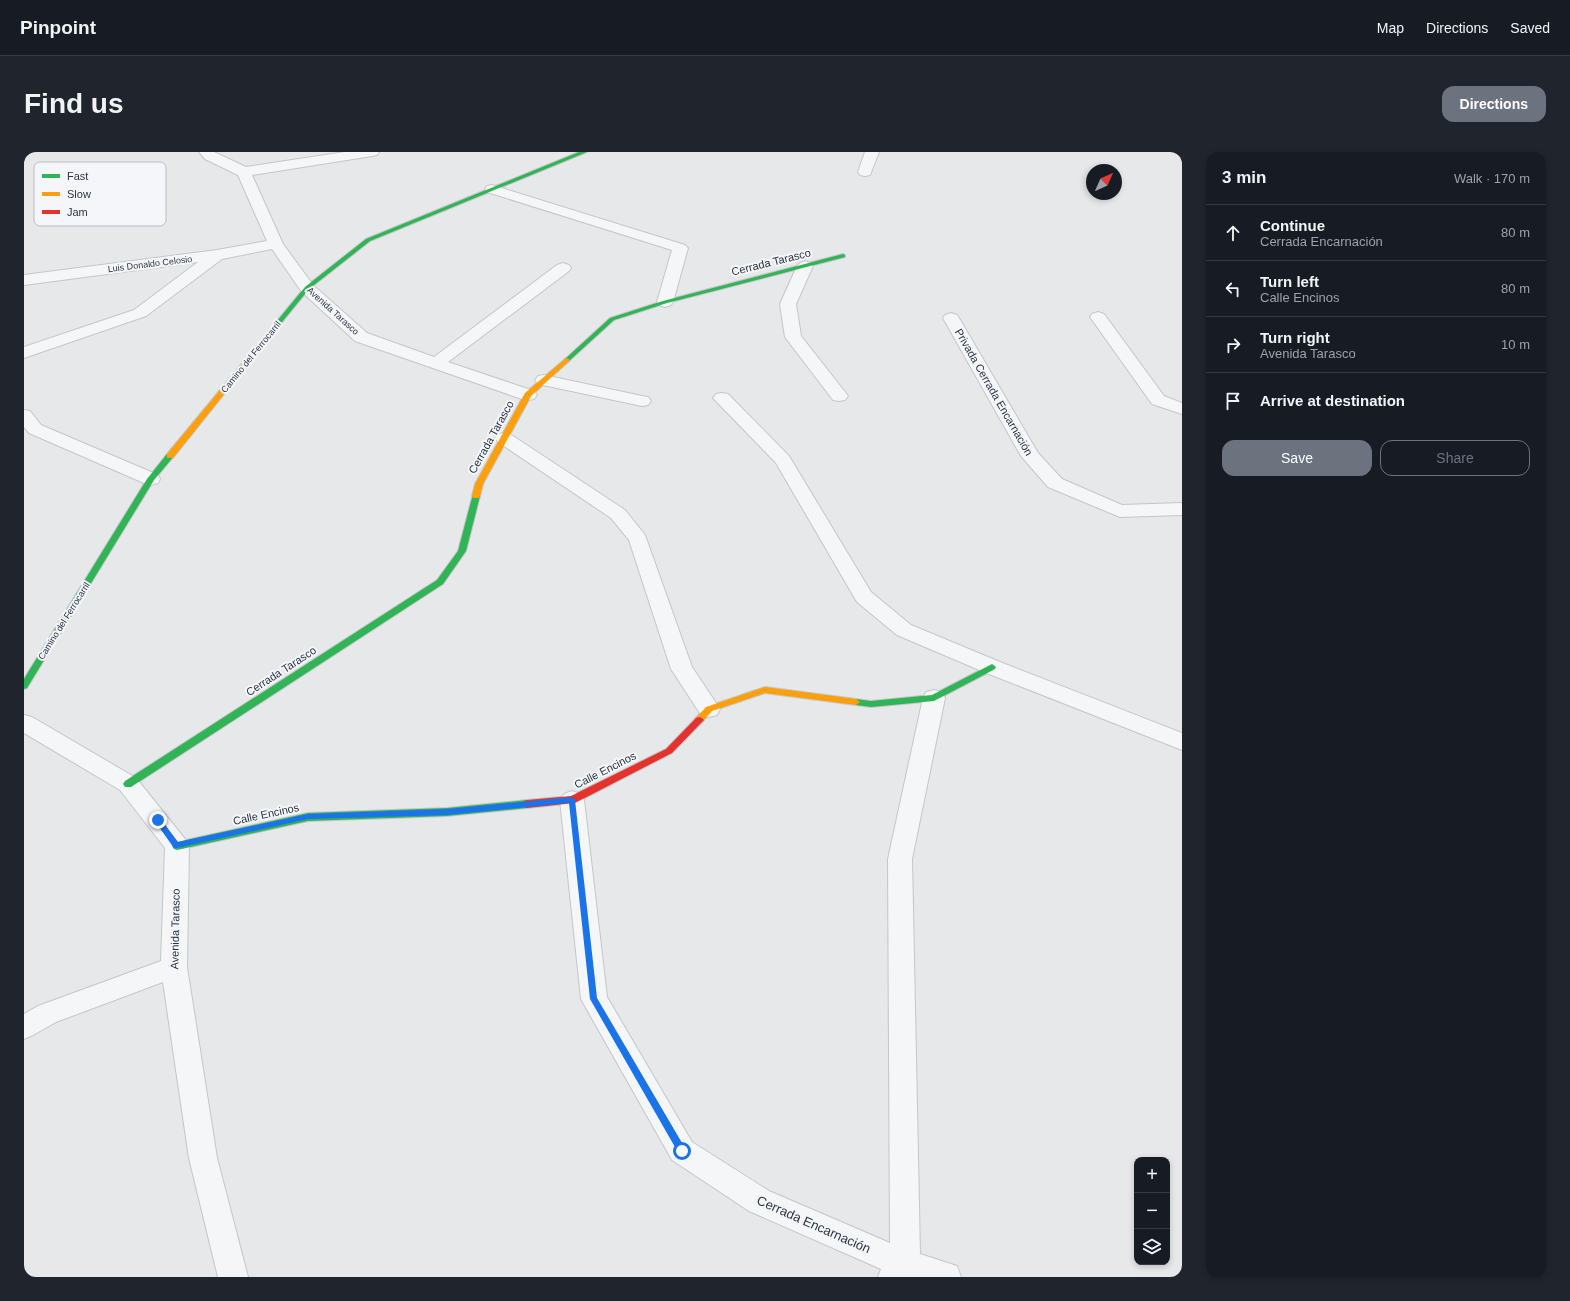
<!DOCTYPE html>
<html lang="en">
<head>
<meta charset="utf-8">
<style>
	body { margin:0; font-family:Arial,sans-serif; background:#20242c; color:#f1f3f6 }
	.controls { position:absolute; right:12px; bottom:12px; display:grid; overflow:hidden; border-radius:8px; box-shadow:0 2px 6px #0003 }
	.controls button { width:36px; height:36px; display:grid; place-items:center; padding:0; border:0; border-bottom:1px solid #363941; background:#171b24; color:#f1f3f6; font:20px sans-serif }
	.compass { position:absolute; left:1062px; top:12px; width:36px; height:36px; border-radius:50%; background:#171b24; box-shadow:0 2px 6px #0003; rotate:45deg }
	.stop { position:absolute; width:12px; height:12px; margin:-9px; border:3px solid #1a73e8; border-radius:50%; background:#fff }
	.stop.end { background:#1a73e8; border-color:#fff; box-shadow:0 1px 4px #0008 }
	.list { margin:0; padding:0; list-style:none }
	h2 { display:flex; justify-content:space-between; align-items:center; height:52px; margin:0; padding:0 16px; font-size:17px }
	h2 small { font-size:13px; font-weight:400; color:#9ea1a6 }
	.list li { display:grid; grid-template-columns:26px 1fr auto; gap:12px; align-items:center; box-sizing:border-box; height:56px; padding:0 16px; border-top:1px solid #363941 }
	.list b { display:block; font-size:15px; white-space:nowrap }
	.list p { margin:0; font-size:13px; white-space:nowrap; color:#9ea1a6 }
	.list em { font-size:13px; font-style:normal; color:#9ea1a6 }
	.actions { display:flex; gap:8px; padding:12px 16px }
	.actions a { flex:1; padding:9px 0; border:1px solid #6c737f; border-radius:12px; text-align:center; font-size:14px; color:#6c737f }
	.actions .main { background:#6c737f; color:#fff }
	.icon { flex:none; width:22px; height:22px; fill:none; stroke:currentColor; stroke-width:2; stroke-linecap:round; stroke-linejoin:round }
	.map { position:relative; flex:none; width:1158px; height:1125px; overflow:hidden; border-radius:12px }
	header { display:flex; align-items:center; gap:24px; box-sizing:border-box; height:56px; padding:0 20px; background:#171b24; border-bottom:1px solid #363941 }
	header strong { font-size:19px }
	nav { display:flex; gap:22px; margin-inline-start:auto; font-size:14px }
	.intro { display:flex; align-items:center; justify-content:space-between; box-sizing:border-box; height:96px; padding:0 24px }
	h1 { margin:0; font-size:28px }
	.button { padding:10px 18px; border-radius:12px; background:#6c737f; color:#fff; font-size:14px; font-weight:700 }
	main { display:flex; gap:24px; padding:0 24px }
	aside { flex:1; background:#171b24; border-radius:12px; box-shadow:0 2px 6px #0003 }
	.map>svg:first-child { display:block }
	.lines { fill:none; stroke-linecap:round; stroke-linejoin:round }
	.street-casing { stroke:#c4c6c8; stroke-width:2 }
	.fast-casing { stroke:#c4c6c8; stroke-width:2 }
	.slow-casing { stroke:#c4c6c8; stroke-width:2 }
	.jam-casing { stroke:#c4c6c8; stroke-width:2 }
	.street { fill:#f5f6f7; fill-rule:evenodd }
	.fast { fill:#30b455; fill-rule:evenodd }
	.slow { fill:#ff9f0a; fill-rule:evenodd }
	.jam { fill:#e5322d; fill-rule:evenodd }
	.route { fill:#1a73e8 }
	.labels { text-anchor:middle; stroke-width:4; stroke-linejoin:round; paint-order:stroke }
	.far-street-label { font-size:9px; fill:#2b3445; stroke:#f4f6f9 }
	.street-label { font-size:11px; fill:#2b3445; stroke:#f4f6f9 }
	.near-street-label { font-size:13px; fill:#2b3445; stroke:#f4f6f9 }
	.key { fill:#f4f6f9; stroke:#b8bcc3; stroke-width:1 }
	.key-label { font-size:11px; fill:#2b3445 }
</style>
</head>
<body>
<header>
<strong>Pinpoint</strong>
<nav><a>Map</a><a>Directions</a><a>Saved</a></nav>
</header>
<div class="intro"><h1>Find us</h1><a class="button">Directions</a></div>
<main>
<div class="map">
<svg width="1158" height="1125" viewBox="0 0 1158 1125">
	<rect width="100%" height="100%" fill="#e6e8ea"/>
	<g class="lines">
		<defs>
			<g id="street">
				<polygon points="175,0 190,0 222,15 321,0 355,0 353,3 348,4 228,23 259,92 289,133 343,181 410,205 533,113 539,111 545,113 547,116 545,119 424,210 510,239 513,243 510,247 504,248 498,247 331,189 277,139 248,97 198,107 122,164 0,206 0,195 110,158 174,110 0,133 0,123 193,98 243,89 214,23 181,7"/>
				<polygon points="841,0 855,0 846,23 841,24 836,23 834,20"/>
				<polygon points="468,33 661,93 664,96 649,150 647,153 641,155 635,153 633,150 648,98 463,40 461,37 463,34"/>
				<polygon points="781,109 786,111 789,114 772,152 777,184 821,240 824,244 821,248 815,249 809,248 761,185 756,152 773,114 776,111"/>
				<polygon points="1074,160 1080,162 1140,244 1158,251 1158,262 1128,252 1066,165 1068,162"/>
				<polygon points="927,161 933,163 935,166 1014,301 1038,327 1098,353 1158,351 1158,363 1096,365 1024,335 997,304 919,166 921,163"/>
				<polygon points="520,223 618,244 624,245 627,249 624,253 618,254 514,232 511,228 514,224"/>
				<polygon points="698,241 704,242 765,304 847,440 887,473 976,510 1158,581 1158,598 960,520 873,483 833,450 752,311 689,246 692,242"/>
				<polygon points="0,258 6,259 17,273 134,323 136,327 134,331 127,333 120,331 5,281 0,275"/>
				<polygon points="480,281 486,282 601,358 621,383 668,515 696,557 693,563 685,565 677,563 647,517 605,388 587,366 474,290 471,286 474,282"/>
				<polygon points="910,538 918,540 921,546 888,707 896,1102 933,1114 937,1125 854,1125 857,1117 725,1059 648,1008 557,847 536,648 540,642 548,639 556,642 560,648 583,845 668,990 745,1039 866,1091 864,707 899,546 902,540"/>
				<polygon points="0,563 8,565 112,626 161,687 165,694 163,815 193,1006 224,1125 194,1125 165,1006 139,830 32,870 9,883 0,887 0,862 14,854 137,809 141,696 96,638 0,581"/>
			</g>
			<g id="fast">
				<polygon points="555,0 563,0 346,89 285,137 249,181 245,181 244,180 281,135 342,87"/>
				<polygon points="819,102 821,103 821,105 643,151 590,168 545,209 543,210 540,208 586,166 639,149"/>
				<polygon points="143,302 146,302 150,304 130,328 3,536 0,537 0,527 123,327"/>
				<polygon points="449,342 455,342 456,344 442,399 419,432 107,635 101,635 99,632 101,629 413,428 434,399"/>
				<polygon points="968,512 972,515 971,517 910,549 847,555 832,553 828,550 832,547 847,549 908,543"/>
				<polygon points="503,648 506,649 508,652 506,655 503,656 423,664 284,669 153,698 150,697 148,694 150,691 153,690 284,661 423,656"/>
			</g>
			<g id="slow">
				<polygon points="247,178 249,179 249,181 149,306 143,306 143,302 245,179"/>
				<polygon points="543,206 546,208 545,209 507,244 459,332 456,344 455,346 449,346 448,344 451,332 501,241 541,207"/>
				<polygon points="741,535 832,547 836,550 832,553 741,541 688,559 678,570 672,570 670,568 682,555"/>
			</g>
			<polygon id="jam" points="675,565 678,566 680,568 678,570 648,601 551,651 503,656 500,655 498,652 500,649 503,648 547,644 642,597 672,566"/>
		</defs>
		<use href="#street" class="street-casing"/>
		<use href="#fast" class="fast-casing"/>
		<use href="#slow" class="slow-casing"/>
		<use href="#jam" class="jam-casing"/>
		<use href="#street" class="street"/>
		<use href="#fast" class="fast"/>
		<use href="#slow" class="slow"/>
		<use href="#jam" class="jam"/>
	</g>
	<polygon class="route" points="548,645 551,648 573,846 661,996 662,999 658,1003 655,1002 566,847 545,651 423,663 284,667 153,696 150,696 130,668 131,666 136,666 154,690 284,662 423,657"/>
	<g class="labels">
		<g class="far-street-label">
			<text transform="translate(126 112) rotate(-7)" y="3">Luis Donaldo Celosio</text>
			<text transform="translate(309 159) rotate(42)" y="3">Avenida Tarasco</text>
			<text transform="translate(227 205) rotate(-51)" y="3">Camino del Ferrocarril</text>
			<text transform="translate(40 469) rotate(-58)" y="3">Camino del Ferrocarril</text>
		</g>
		<g class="street-label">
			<text transform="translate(747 110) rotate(-14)" y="4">Cerrada Tarasco</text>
			<text transform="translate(970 240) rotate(60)" y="4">Privada Cerrada Encarnación</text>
			<text transform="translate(467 285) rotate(-61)" y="4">Cerrada Tarasco</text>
			<text transform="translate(257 519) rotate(-33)" y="4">Cerrada Tarasco</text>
			<text transform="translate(581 618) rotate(-27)" y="4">Calle Encinos</text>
			<text transform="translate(242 662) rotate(-12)" y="4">Calle Encinos</text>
			<text transform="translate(151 777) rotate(-89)" y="4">Avenida Tarasco</text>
		</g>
		<g class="near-street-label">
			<text transform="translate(790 1072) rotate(24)" y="5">Cerrada Encarnación</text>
		</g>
	</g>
	<rect x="10" y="10" width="132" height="64" rx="6" class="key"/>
	<rect x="18" y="22" width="18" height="4" fill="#30b455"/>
	<rect x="18" y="40" width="18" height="4" fill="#ff9f0a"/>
	<rect x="18" y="58" width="18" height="4" fill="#e5322d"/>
	<g class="key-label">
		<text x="43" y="28">Fast</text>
		<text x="43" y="46">Slow</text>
		<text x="43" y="64">Jam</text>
	</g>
</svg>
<div class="controls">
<button>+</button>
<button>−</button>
<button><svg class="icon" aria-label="layers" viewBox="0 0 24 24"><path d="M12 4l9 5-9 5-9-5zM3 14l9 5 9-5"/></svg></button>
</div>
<svg class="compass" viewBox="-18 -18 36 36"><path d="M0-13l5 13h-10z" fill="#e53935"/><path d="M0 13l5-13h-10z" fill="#9ea1a6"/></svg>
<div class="stop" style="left:658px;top:999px"></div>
<div class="stop end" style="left:134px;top:668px"></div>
</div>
<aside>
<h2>3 min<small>Walk · 170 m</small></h2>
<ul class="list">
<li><svg class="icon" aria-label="ahead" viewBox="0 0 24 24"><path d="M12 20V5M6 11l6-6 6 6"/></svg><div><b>Continue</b><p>Cerrada Encarnación</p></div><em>80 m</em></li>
<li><svg class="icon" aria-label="left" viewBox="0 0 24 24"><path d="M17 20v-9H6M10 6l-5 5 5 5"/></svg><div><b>Turn left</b><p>Calle Encinos</p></div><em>80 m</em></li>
<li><svg class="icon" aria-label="right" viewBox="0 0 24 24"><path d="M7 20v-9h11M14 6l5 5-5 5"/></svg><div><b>Turn right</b><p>Avenida Tarasco</p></div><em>10 m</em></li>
<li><svg class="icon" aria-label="arrive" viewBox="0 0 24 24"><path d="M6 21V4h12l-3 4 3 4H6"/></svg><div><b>Arrive at destination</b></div></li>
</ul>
<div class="actions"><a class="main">Save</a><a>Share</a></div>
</aside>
</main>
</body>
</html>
